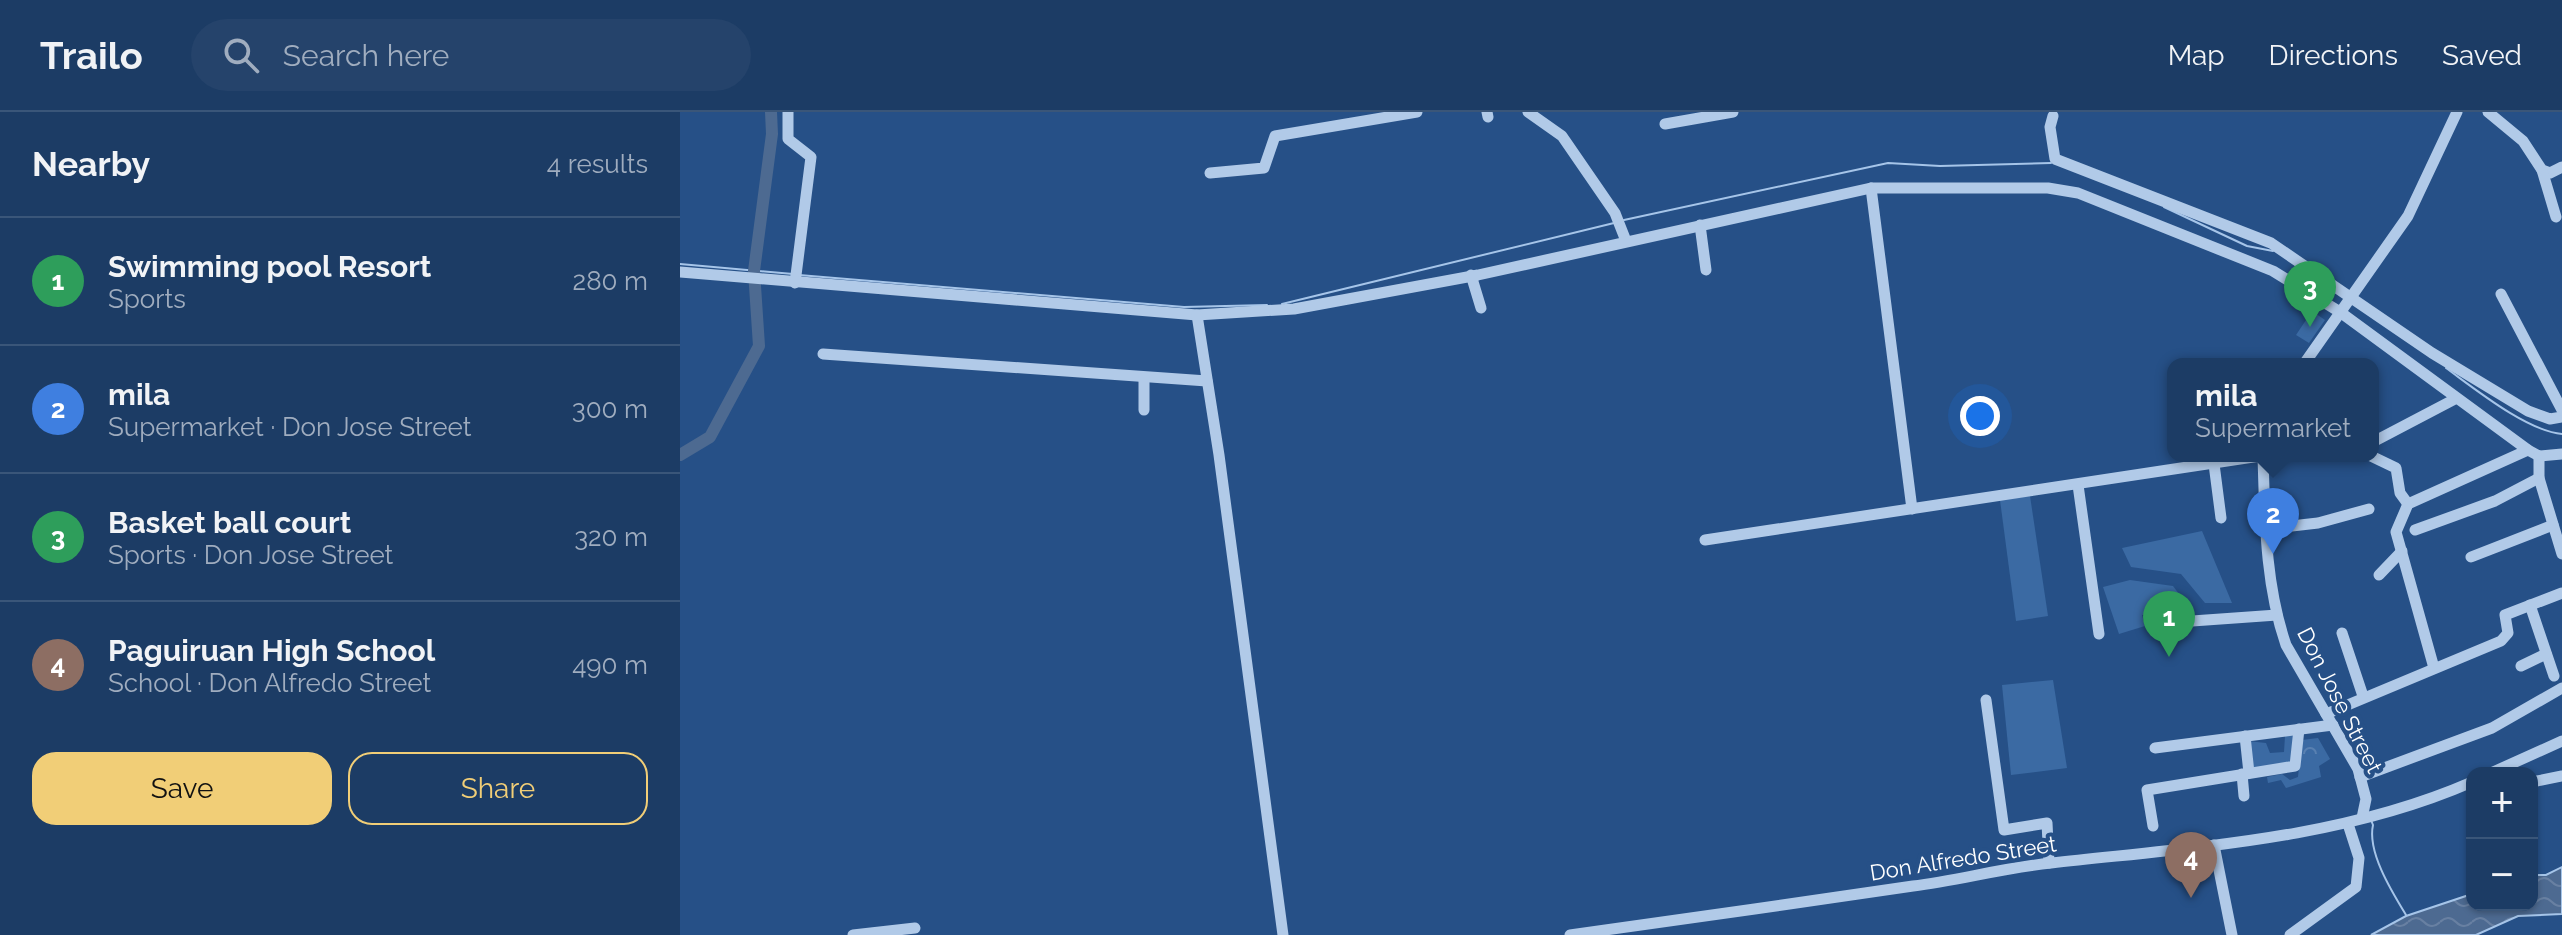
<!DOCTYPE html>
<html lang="en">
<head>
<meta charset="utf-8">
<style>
	body { margin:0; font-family:Raleway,sans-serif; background:#25436b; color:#f1f3f6 }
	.controls { position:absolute; right:24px; bottom:24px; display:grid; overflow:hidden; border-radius:16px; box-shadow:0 2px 6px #0004 }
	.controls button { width:72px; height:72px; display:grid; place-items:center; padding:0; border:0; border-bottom:2px solid #3a5679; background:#1c3c65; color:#f1f3f6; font:40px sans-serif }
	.you { position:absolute; left:1300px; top:304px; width:28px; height:28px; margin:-20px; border:6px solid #fff; border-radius:50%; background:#1a73e8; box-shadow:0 0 0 12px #1a73e833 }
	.badge { display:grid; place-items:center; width:52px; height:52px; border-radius:50%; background:#f1ce77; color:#fff; font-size:26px; font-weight:700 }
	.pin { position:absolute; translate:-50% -66px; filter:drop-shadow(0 2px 4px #0008) }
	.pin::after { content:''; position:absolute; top:42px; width:28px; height:24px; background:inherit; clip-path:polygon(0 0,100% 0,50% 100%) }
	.popup { position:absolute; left:1487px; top:246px; width:212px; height:104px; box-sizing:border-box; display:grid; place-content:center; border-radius:16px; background:#1c3c65; filter:drop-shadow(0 2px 6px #0005); font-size:26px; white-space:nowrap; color:#a0adbf }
	.popup b { font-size:30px; color:#f1f3f6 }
	.popup::after { content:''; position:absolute; left:50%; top:100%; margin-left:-16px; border:16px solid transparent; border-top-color:#1c3c65 }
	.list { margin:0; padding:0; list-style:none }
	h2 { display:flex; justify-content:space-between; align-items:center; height:104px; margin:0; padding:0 32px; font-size:34px }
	h2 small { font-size:26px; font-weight:400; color:#a0adbf }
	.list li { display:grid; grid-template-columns:52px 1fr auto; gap:24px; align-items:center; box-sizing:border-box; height:128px; padding:0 32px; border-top:2px solid #3a5679 }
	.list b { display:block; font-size:30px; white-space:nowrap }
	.list p { margin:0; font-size:26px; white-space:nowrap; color:#a0adbf }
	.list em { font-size:26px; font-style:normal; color:#a0adbf }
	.actions { display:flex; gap:16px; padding:24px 32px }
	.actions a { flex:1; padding:18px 0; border:2px solid #f1ce77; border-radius:24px; text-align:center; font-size:28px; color:#f1ce77 }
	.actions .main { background:#f1ce77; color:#111 }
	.icon { flex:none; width:44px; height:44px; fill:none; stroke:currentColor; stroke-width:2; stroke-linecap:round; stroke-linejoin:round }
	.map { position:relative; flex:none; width:1882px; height:823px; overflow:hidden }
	header { display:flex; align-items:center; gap:48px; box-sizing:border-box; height:112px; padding:0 40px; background:#1c3c65; border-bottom:2px solid #3a5679 }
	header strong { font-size:38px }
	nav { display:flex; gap:44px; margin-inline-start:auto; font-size:28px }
	.search { width:560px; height:72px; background:#25436b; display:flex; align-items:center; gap:20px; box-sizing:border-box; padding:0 28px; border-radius:44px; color:#a0adbf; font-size:30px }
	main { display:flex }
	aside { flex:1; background:#1c3c65 }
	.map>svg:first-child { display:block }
	.green { fill:#3b6aa3 }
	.forest { fill:url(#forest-crowns) }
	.water { fill:url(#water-waves); stroke:#a6c5e9; stroke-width:2 }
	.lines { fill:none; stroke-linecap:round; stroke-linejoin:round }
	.stream { stroke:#a6c5e9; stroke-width:2 }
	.river { stroke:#4d6a91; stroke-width:12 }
	.minor { stroke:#b1cae8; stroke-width:11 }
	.labels { text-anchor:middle; stroke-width:8; stroke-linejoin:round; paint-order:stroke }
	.street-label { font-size:22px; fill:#fff; stroke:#265087 }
</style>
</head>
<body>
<header>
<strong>Trailo</strong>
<div class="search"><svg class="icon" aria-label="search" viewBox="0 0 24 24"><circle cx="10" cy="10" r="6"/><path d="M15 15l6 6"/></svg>Search here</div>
<nav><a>Map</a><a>Directions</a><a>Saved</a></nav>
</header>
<main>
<aside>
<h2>Nearby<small>4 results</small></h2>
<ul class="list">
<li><span class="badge" style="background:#2e9e5b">1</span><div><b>Swimming pool Resort</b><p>Sports</p></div><em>280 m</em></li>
<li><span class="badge" style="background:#3f7fe0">2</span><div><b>mila</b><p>Supermarket · Don Jose Street</p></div><em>300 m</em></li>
<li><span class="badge" style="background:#2e9e5b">3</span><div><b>Basket ball court</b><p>Sports · Don Jose Street</p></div><em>320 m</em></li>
<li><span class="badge" style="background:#8d6e63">4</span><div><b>Paguiruan High School</b><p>School · Don Alfredo Street</p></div><em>490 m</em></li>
</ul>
<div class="actions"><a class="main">Save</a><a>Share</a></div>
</aside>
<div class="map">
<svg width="1882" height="823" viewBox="0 0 1882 823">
	<defs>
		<pattern id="forest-crowns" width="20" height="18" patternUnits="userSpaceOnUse" patternTransform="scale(2)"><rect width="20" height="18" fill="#3b6aa3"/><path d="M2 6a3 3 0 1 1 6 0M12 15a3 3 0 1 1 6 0" fill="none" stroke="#5880b1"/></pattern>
		<pattern id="water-waves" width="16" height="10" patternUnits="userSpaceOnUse" patternTransform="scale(2)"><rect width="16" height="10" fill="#4d6a91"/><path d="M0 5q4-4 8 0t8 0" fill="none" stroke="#6880a2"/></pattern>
	</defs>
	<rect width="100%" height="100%" fill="#265087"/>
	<g class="green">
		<polygon points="1632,199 1645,208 1629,231 1616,223"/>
		<polygon points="1350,384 1368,504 1336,509 1320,388"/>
		<polygon points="1522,419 1552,491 1525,491 1501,462 1451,455 1442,436"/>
		<polygon points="1450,468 1493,474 1511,498 1462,503 1465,514 1439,522 1423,475"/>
		<polygon points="1373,568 1387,656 1331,663 1322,573"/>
		<polygon points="1616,623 1612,652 1572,657 1567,629 1586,631 1590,641 1604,640 1605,624"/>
	</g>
	<polygon class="forest" points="1638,626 1650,647 1639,654 1641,665 1606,676 1601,668 1588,671 1587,665 1602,662 1610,668 1618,665 1622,628"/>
	<polygon class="water" points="1882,755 1882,802 1838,804 1796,823 1691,823 1726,804 1792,782 1792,793 1852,793 1852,763 1866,763"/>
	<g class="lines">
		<g class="stream">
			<polyline points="1484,95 1567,134 1593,139"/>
			<polyline points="944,108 1208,51 1260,54 1371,51"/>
			<polyline points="0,152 113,162"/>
			<polyline points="119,163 504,195 587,193"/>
			<polyline points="602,192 934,111"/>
			<path d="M 1766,256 C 1795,277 1847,319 1882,322"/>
			<path d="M 1691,708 L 1693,713 C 1687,740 1712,780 1726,803"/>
		</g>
		<polyline class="river" points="0,343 30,325 79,234 74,159 92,22 91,0"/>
		<g class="minor">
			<polyline points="108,0 108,27 131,45 115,171"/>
			<polyline points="807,0 808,5"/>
			<polyline points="848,0 882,24 935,101 946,129"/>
			<polyline points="1808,0 1843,29 1862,58 1870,61 1882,55"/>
			<polyline points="1373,4 1370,15 1375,47 1591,131 1752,241 1848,299 1870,307 1882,305"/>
			<polyline points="985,12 1053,0"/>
			<polyline points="1862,58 1876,105"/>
			<polyline points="530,61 584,56 595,24 737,0"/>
			<polyline points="1191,76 1232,397"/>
			<polyline points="1020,113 1026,158"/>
			<polyline points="0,160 517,203 614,197 798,163 1191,76 1368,76 1398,81 1593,159 1660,200 1848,338 1859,344 1882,342"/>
			<polyline points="791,163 801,196"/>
			<polyline points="1821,182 1882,298"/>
			<polyline points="517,203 539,343 603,823"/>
			<polyline points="143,242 527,269"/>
			<polyline points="1624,252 1728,104 1777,0"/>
			<polyline points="464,298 464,266"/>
			<polyline points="1693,330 1775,287"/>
			<path d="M 1583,344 C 1585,408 1585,472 1606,533 L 1678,657 L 1686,687 L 1682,706"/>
			<polyline points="1691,344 1716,356 1720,381 1728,392"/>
			<polyline points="1859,344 1859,366 1882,442"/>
			<polyline points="1534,352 1541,406"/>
			<polyline points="1398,373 1419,522"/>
			<polyline points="1585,417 1638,411 1689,397"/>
			<polyline points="1735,418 1815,389 1859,366"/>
			<polyline points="1025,428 1580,344"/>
			<polyline points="1791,445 1873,413"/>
			<polyline points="1699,463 1722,439"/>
			<polyline points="1850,493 1874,564"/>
			<polyline points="1484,511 1597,503"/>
			<polyline points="1662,521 1683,584"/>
			<polyline points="1841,554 1866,542"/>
			<polyline points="1754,556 1716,420 1728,392 1848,338"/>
			<polyline points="1306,588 1324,718 1367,711 1369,751"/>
			<polyline points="1646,602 1821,529 1828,521 1825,503 1882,481"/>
			<polyline points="1565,624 1569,661"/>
			<polyline points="1475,636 1653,613"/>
			<polyline points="1811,661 1882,629"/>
			<polyline points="1562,662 1564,684"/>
			<polyline points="1680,665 1812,616 1882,576"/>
			<polyline points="1852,670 1882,664"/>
			<polyline points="1473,714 1467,678 1615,654 1619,617"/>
			<polyline points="1534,733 1552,823"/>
			<polyline points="173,823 235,816"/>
			<path d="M 890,823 C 1004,807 1119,791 1233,774 C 1279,768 1324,756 1371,751 C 1513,735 1659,728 1792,670"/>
			<polyline points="1610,823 1676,775 1679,746 1668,712"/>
		</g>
	</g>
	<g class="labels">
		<g class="street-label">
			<text transform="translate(1660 588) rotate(63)" y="8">Don Jose Street</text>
			<text transform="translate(1283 746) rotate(-9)" y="8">Don Alfredo Street</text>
		</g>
	</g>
</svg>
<div class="controls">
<button>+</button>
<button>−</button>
</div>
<div class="you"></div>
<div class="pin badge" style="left:1489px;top:545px;background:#2e9e5b">1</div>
<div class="pin badge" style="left:1593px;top:442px;background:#3f7fe0">2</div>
<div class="popup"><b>mila</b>Supermarket</div>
<div class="pin badge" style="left:1630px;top:215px;background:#2e9e5b">3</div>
<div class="pin badge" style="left:1511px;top:786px;background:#8d6e63">4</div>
</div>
</main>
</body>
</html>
